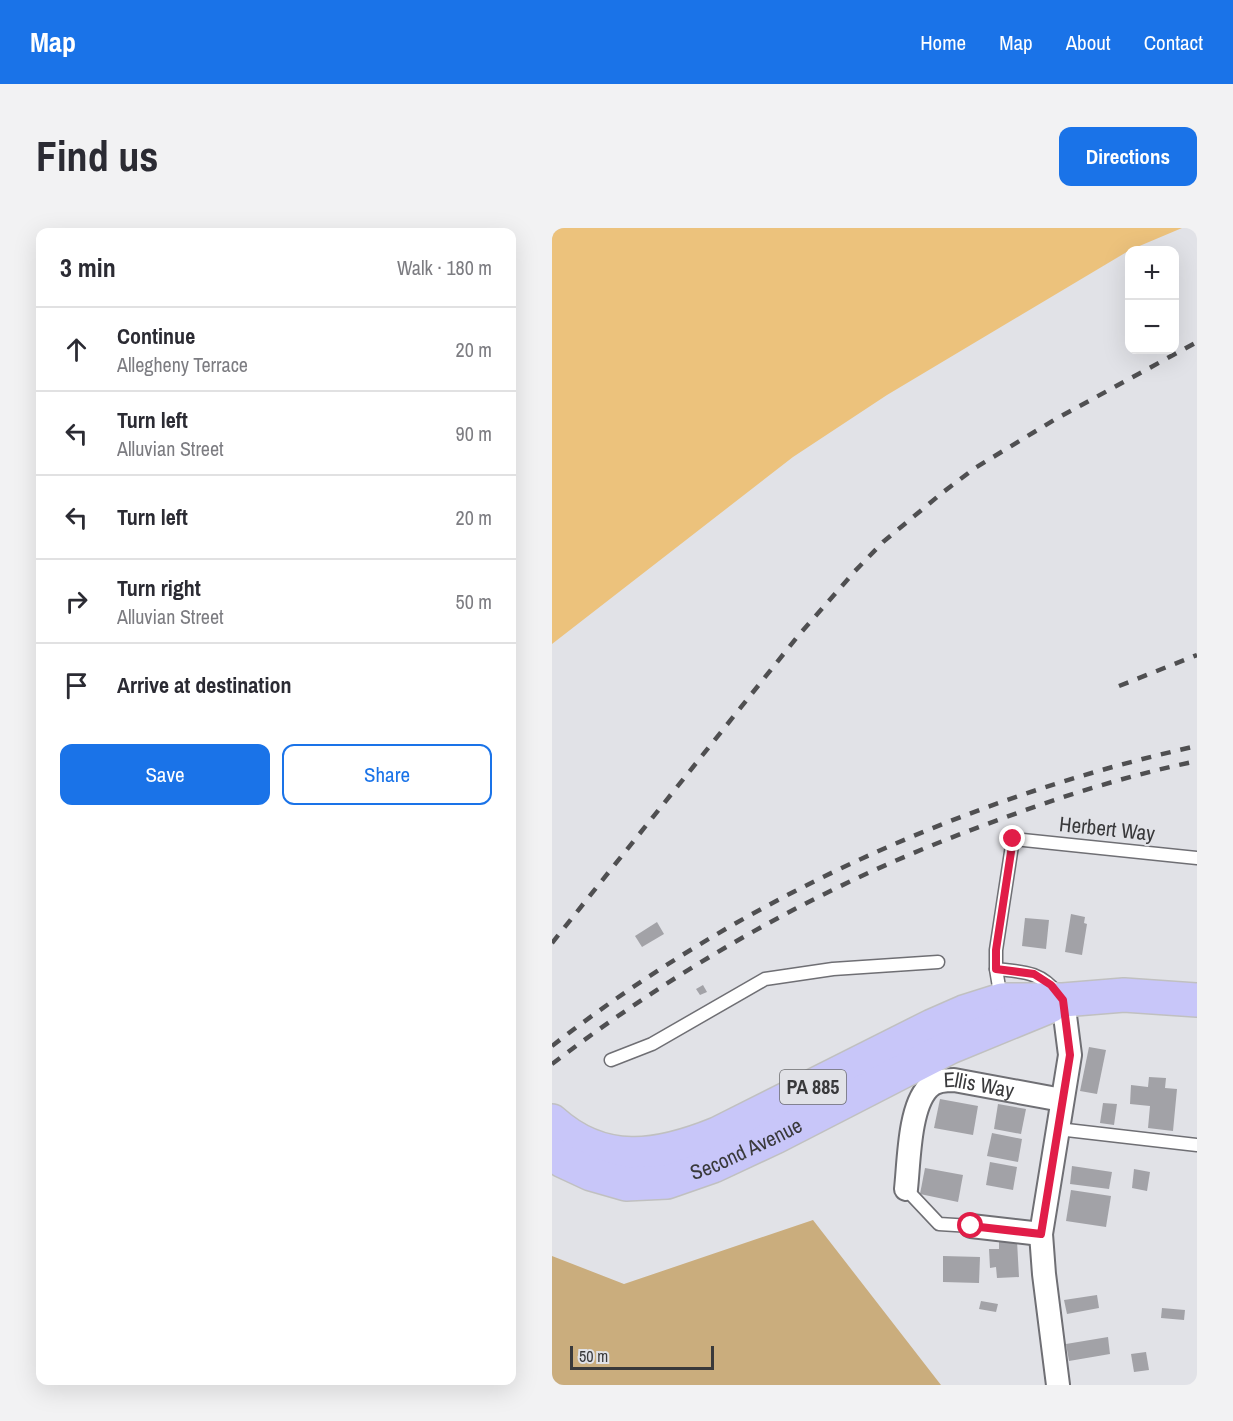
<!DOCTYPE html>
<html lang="en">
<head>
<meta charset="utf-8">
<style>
	body { margin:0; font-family:"Archivo Narrow",sans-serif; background:#f2f2f3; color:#2b2b33 }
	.controls { position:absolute; right:18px; top:18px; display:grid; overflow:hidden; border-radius:12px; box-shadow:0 6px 24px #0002 }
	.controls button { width:54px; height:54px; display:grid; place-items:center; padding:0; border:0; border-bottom:2px solid #e1e1e2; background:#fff; color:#2b2b33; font:30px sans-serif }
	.scale { position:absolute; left:18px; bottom:15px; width:144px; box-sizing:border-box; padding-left:6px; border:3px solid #39393b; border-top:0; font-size:16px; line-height:21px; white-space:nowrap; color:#39393b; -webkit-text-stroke:4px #e1e2e7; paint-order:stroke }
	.stop { position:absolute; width:18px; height:18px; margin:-14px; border:4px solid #e11d48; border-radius:50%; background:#fff }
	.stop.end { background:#e11d48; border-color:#fff; box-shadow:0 2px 6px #0008 }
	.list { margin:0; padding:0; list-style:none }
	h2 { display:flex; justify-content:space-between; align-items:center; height:78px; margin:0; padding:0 24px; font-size:26px }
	h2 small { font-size:20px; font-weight:400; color:#7c7c81 }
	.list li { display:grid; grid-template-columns:39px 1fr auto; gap:18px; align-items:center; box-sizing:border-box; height:84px; padding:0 24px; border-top:2px solid #e1e1e2 }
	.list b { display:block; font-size:22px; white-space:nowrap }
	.list p { margin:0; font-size:20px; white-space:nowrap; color:#7c7c81 }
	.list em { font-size:20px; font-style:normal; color:#7c7c81 }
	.actions { display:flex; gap:12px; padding:18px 24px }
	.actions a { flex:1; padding:14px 0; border:2px solid #1a73e8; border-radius:12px; text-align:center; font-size:21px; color:#1a73e8 }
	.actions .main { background:#1a73e8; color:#fff }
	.icon { flex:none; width:33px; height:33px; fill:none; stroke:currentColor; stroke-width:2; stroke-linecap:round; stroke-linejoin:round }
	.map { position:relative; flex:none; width:645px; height:1157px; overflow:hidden; border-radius:12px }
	header { display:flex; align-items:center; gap:36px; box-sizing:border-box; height:84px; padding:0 30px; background:#1a73e8; color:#fff }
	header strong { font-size:28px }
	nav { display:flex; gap:33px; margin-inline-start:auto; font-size:21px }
	.intro { display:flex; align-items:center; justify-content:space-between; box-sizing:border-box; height:144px; padding:0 36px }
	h1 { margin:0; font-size:42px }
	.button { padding:15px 27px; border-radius:12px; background:#1a73e8; color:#fff; font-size:21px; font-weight:700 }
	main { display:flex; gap:36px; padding:0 36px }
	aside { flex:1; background:#fff; border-radius:12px; box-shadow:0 6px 24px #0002 }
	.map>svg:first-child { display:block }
	.green { fill:#caad7d }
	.water { fill:#ecc27c }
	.building { fill:#a2a2a7 }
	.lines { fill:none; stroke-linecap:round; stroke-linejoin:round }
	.lane-casing { stroke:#6f6f74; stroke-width:15 }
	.street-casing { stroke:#6f6f74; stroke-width:26 }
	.primary-casing { stroke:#c0c0c0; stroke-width:36 }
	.lane { stroke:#fff; stroke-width:12 }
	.street { stroke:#fff; stroke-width:22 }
	.primary { stroke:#c8c6f9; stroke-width:33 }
	.rail { stroke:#4f4f51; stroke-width:4.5; stroke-dasharray:10 10; stroke-linecap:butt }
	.route { stroke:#e11d48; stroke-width:8 }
	.labels { text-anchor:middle; stroke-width:4.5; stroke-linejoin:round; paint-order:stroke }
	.shield { fill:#e1e2e7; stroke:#6b6c6f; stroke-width:1.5 }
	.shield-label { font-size:20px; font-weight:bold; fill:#39393b }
	.street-label { font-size:21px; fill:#39393b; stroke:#e1e2e7 }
</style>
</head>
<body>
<header>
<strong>Map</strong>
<nav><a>Home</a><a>Map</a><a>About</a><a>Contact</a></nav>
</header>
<div class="intro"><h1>Find us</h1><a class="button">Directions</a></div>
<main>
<aside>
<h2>3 min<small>Walk · 180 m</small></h2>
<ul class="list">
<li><svg class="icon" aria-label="ahead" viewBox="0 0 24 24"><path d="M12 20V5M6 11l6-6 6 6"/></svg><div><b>Continue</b><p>Allegheny Terrace</p></div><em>20 m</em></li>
<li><svg class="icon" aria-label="left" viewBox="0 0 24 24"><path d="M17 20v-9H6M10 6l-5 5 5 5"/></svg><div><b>Turn left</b><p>Alluvian Street</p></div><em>90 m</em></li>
<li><svg class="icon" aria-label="left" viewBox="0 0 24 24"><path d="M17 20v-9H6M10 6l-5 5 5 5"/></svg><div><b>Turn left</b></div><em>20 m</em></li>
<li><svg class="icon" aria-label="right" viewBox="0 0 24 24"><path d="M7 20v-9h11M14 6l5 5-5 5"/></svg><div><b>Turn right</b><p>Alluvian Street</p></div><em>50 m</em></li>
<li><svg class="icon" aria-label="arrive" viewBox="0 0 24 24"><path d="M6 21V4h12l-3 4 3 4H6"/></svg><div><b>Arrive at destination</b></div></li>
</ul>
<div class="actions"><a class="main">Save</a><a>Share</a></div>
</aside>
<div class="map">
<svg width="645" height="1157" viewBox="0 0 645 1157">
	<rect width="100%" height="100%" fill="#e1e2e7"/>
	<polygon class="green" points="261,992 389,1157 0,1157 0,1028 72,1056"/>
	<polygon class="water" points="0,0 630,0 578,22 335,167 241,229 0,416"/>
	<g class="building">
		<polygon points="519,686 533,689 532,695 535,696 530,727 513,724"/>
		<polygon points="473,690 497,692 494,721 470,718"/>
		<polygon points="105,694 112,706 90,719 83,708"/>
		<polygon points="151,757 155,764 148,767 144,761"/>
		<polygon points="537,819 554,822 545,866 528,863"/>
		<polygon points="597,849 614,850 613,860 625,861 621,903 596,900 598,878 578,876 579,857 596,859"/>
		<polygon points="388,871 426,878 421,907 382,900"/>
		<polygon points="551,875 565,876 562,897 548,895"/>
		<polygon points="446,876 474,881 469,906 442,901"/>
		<polygon points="440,905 470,911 466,934 435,928"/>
		<polygon points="438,934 465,939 461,962 434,957"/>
		<polygon points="520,938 560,944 557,961 518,956"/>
		<polygon points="373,940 411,947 406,974 368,966"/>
		<polygon points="582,941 598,944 595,963 580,960"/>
		<polygon points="519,962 559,968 554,999 514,993"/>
		<polygon points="465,1013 467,1049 445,1050 444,1039 438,1040 437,1021 447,1021 447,1014"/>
		<polygon points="391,1028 428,1029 427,1055 391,1054"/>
		<polygon points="545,1067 547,1080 515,1086 512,1072"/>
		<polygon points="429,1073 446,1076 444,1084 427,1081"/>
		<polygon points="610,1080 633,1082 632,1092 609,1090"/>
		<polygon points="556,1109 558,1126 517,1133 514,1116"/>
		<polygon points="594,1124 597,1142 582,1144 579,1126"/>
	</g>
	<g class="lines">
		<defs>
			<g id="lane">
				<path d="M 444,741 C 471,744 488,743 506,766"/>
				<polyline points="449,771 444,741 444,722 461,611 645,630"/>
				<polyline points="59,832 100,816 213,751 281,741 386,734"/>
				<polyline points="506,901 645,917"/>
				<polyline points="354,961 387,996 419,998"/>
			</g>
			<g id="street">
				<path id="s1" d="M 354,961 C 357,934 357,880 376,860 C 382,853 393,852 402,852 L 510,872"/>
				<polyline points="419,998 489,1006"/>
				<polyline points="506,1157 492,1046 489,1006 518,827 511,772"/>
			</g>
			<g id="primary">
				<path d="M 0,893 C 51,939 106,930 165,906 L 380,798 L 412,784 L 450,772 L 511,772 L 572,767 L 645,772"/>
				<path id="s2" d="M 0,926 L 11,933 L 39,946 L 74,956 L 115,954 L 161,938 L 223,909 L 398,819 L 498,778"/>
			</g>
		</defs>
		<use href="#lane" class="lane-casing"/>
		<use href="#street" class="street-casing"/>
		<use href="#primary" class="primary-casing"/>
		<use href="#lane" class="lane"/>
		<use href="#street" class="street"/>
		<use href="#primary" class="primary"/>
		<g class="rail">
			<polyline points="567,458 645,427"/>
			<polyline points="0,715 246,408 303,343 331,314 390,265 423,240 502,192 645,114"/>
			<path d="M 0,818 C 187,672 414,569 645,518"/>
			<path d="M 0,836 C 138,731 286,649 449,591 C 513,567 578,547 645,533"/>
		</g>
	</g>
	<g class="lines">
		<polyline class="route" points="419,998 489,1006 518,827 511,772 499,757 482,746 444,741 444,722 461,611"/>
	</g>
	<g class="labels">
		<rect class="shield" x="228" y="842" width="66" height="34" rx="4.5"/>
		<g class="shield-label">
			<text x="261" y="866">PA 885</text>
		</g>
		<g class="street-label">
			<text transform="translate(555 601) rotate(6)" y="7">Herbert Way</text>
			<text dy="7" stroke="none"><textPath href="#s1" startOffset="158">Ellis Way</textPath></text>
			<text dy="7" stroke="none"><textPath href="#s2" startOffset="207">Second Avenue</textPath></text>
		</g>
	</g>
</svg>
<div class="controls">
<button>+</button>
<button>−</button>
</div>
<div class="scale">50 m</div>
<div class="stop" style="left:419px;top:998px"></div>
<div class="stop end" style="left:461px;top:611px"></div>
</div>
</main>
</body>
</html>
